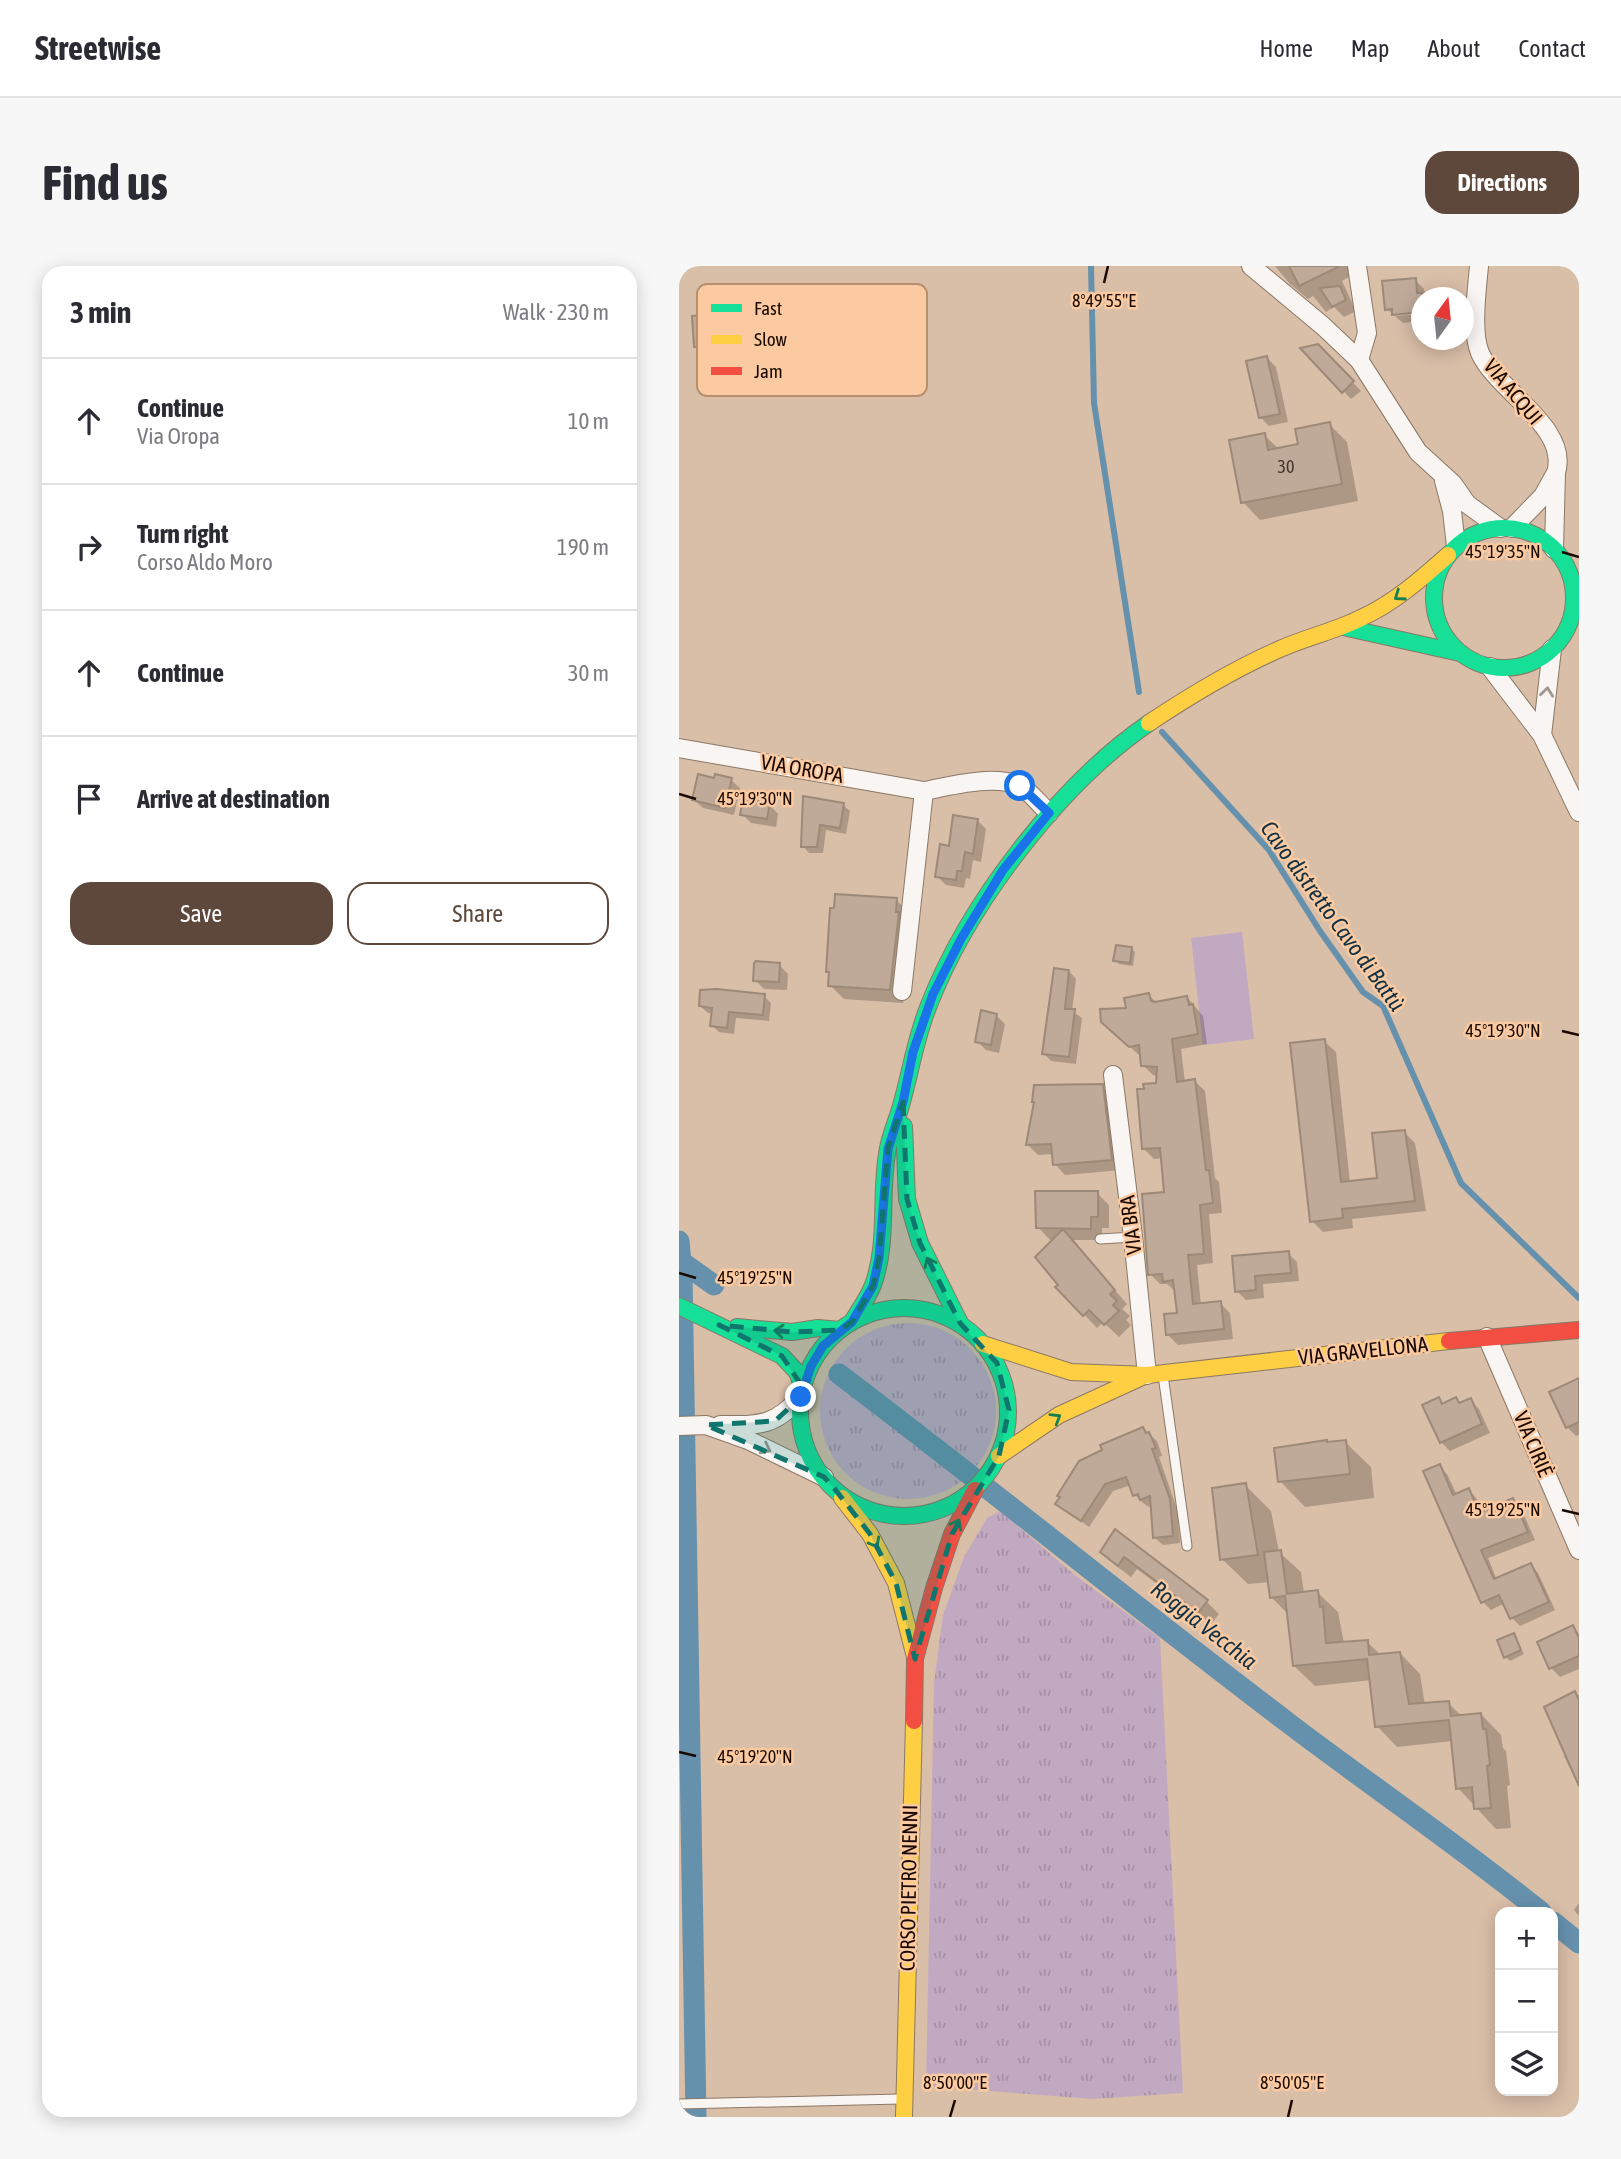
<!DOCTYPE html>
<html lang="en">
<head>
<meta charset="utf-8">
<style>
	body { margin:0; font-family:"Asap Condensed",sans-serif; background:#f7f7f7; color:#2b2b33 }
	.controls { position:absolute; right:21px; bottom:21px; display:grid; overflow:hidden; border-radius:14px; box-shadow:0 4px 18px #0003 }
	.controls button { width:63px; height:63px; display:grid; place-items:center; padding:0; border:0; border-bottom:2px solid #e1e1e2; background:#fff; color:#2b2b33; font:35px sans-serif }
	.compass { position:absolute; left:732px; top:21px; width:63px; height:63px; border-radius:50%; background:#fff; box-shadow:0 4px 18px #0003; rotate:15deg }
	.stop { position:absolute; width:21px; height:21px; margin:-16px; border:5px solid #1a73e8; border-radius:50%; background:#fff }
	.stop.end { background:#1a73e8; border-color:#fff; box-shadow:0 2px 7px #0008 }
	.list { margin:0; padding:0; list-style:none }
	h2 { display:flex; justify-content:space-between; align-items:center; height:91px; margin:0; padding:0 28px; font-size:30px }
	h2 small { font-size:23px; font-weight:400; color:#7c7c81 }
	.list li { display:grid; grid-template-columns:46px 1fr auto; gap:21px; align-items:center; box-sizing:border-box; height:126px; padding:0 28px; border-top:2px solid #e1e1e2 }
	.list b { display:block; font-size:26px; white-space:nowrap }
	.list p { margin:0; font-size:23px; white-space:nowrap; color:#7c7c81 }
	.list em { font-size:23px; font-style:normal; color:#7c7c81 }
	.actions { display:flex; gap:14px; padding:21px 28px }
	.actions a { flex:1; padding:16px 0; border:2px solid #5d483b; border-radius:21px; text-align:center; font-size:24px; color:#5d483b }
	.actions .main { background:#5d483b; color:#fff }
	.icon { flex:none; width:38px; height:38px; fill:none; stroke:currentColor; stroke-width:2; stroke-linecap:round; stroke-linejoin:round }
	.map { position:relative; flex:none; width:900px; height:1851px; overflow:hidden; border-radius:21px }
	header { display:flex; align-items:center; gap:42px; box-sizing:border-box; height:98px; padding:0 35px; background:#fff; border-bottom:2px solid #e1e1e2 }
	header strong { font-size:33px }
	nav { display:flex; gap:38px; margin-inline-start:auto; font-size:24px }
	.intro { display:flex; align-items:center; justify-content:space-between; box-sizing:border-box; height:168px; padding:0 42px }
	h1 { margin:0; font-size:49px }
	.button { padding:18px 32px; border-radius:21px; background:#5d483b; color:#fff; font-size:24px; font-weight:700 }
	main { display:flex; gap:42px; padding:0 42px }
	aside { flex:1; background:#fff; border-radius:21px; box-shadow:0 4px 18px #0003 }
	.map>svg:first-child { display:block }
	.grass { fill:url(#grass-tufts) }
	.pitch { fill:#c2a9c2 }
	.shadow { fill:#0003 }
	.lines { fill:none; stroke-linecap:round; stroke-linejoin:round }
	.stream { stroke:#6691ad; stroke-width:6 }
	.canal { stroke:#6691ad; stroke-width:21 }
	.building { fill:#bfaa9a; stroke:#9d8977; stroke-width:2 }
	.lane-casing { stroke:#8b7866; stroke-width:11 }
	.street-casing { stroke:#8b7866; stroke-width:20 }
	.fast-casing { stroke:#8b7866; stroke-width:18 }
	.slow-casing { stroke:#8b7866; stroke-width:18 }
	.jam-casing { stroke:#8b7866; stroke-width:18 }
	.lane { stroke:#f9f5f2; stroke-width:9 }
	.street { stroke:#f9f5f2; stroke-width:18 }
	.fast { stroke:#16e098; stroke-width:16 }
	.slow { stroke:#ffcf43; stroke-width:16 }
	.jam { stroke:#f24e42; stroke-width:16 }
	.oneway { stroke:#187f54 }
	.oneway2 { stroke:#a09791 }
	.route { stroke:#1a73e8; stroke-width:9 }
	.marked { fill:#0f766e; fill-opacity:0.2; stroke:#0f766e; stroke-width:5; stroke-dasharray:14 9; stroke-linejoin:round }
	.ticks { fill:none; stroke:#1a0900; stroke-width:2.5 }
	.labels { text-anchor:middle; stroke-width:5; stroke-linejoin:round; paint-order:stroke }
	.number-label { font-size:18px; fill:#453328 }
	.street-label { font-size:21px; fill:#1a0900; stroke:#fbcaa1 }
	.water-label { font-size:23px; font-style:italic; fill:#0f3045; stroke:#fbcaa1 }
	.key { fill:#fbcaa1; stroke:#b89071; stroke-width:2 }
	.key-label { font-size:19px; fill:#1a0900 }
	.ticks-label { font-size:18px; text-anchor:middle; fill:#1a0900; stroke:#fbcaa1; stroke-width:5; stroke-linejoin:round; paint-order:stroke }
</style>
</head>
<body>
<header>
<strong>Streetwise</strong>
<nav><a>Home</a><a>Map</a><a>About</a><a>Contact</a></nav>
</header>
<div class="intro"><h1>Find us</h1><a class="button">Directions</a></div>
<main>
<aside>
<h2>3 min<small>Walk · 230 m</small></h2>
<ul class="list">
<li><svg class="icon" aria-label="ahead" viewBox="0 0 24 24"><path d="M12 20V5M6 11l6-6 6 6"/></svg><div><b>Continue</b><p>Via Oropa</p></div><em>10 m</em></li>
<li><svg class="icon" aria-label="right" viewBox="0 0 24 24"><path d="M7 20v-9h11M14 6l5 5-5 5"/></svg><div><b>Turn right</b><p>Corso Aldo Moro</p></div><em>190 m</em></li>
<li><svg class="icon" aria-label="ahead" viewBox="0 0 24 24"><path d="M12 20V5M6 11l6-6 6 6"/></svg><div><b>Continue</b></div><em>30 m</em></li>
<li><svg class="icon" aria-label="arrive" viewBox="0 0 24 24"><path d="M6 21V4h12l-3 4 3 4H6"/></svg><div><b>Arrive at destination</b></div></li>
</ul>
<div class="actions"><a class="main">Save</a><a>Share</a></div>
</aside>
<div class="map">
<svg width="900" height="1851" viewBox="0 0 900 1851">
	<defs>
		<pattern id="grass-tufts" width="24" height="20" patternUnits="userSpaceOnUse" patternTransform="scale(1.75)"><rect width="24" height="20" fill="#c2a9c2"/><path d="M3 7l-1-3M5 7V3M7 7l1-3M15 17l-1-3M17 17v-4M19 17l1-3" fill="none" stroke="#a690a5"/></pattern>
	</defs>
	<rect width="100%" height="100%" fill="#d9bea8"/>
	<g class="grass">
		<circle cx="229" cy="1145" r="88"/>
		<polygon points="321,1245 397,1310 481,1372 504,1827 413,1833 247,1820 255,1417 264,1349 285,1291 308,1252"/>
	</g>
	<polygon class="pitch" points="563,666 575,773 524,779 512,672"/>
	<g class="shadow">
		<polygon points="596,0 678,0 678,6 663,15 677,45 665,51 655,41 647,46 634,30 629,33 611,18"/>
		<polygon points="736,14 745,23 747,32 743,32 714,47 717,50 743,48 743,55 724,57 708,43"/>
		<polygon points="44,50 53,59 55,87 25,89 16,80"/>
		<polygon points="639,80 682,125 672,133 624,83"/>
		<polygon points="588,92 597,101 609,156 590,160 581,151"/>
		<polygon points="650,158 668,176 679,235 581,254 564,236 585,169 600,183 621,179"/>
		<polygon points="37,514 52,514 61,522 55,549 24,542 15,534"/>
		<polygon points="126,532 164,539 171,545 167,568 147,564 144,587 130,587 124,580"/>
		<polygon points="91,539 99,548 97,561 72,557 63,548"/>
		<polygon points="298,554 307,563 302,596 294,594 291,613 287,612 285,622 267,619 258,610 271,582"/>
		<polygon points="217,634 231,647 233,661 224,737 165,733 151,719 152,709 148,705"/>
		<polygon points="452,682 456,686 454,700 440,698 436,694"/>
		<polygon points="100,699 109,708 108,724 85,723 76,714"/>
		<polygon points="390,705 397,713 393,745 403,752 397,798 372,795 364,787"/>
		<polygon points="470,729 478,737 508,731 524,750 528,778 502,783 506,817 516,815 526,825 536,912 540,916 543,947 530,948 534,997 518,999 522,1039 541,1037 551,1047 554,1073 499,1079 489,1069 500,1049 496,1025 488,1018 481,1018 471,1008 487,928 484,892 475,893 465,883 479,810 474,809 464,799 461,790 435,766 449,744"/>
		<polygon points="85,730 92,737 90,755 57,752 55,768 40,766 33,759 34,747 29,747 21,740"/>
		<polygon points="317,749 326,758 320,787 307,784 298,775"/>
		<polygon points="645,775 657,786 671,917 700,914 725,866 736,877 747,945 673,953 674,962 644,966 633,955"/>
		<polygon points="423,820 434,831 443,904 386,909 376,898 375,888 359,889 349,879"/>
		<polygon points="418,927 430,939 430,962 423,962 423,974 392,974 448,1038 443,1043 451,1050 447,1054 452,1059 440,1071 424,1056 418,1062 379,1021 381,1019 376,974 371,974 359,961"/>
		<polygon points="609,987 618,996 620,1015 584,1018 585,1032 567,1034 558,1025 555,992"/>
		<polygon points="900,1114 900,1169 897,1170 888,1161 873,1127"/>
		<polygon points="760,1133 765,1139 777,1133 782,1138 791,1134 800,1143 811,1167 771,1185 762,1176"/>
		<polygon points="464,1163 478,1175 483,1190 480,1191 498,1243 501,1277 484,1279 476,1272 473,1239 470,1241 464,1237 456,1229 452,1219 434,1225 410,1261 379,1238"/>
		<polygon points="666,1176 692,1201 695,1232 626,1241 601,1215 650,1178"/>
		<polygon points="760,1200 768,1208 778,1229 790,1224 797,1232 804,1247 834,1234 842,1242 856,1274 809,1292 818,1314 852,1299 859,1307 876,1344 841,1360 833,1352 826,1337 812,1344 804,1336"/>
		<polygon points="566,1219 592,1245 600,1286 622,1306 625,1327 638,1326 659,1346 665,1377 688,1376 702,1389 721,1387 741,1408 746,1439 769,1437 783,1450 802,1448 822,1469 824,1482 827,1485 831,1519 828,1520 832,1562 817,1563 779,1522 774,1475 718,1481 698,1460 693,1414 636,1420 615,1400 610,1349 593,1332 591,1316 569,1318 543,1293"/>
		<polygon points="437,1265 528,1336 540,1348 532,1358 458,1303 452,1311 436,1299 423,1286"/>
		<polygon points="894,1362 900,1368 900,1403 881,1411 872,1402 860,1376"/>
		<polygon points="834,1369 845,1388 831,1395 827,1391"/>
		<polygon points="900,1429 900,1521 885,1490 888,1489 897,1430"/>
		<polygon points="900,1637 900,1650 895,1644"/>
	</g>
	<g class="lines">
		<g class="stream">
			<polyline points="412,0 415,137 460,426"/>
			<polyline points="483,466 590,584 641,665 684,726 704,740 782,917 900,1032"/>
		</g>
		<g class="canal">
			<polyline points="0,975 3,1007 17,1851"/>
			<polyline points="0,994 35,1019"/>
			<path d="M 160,1108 C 312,1223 460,1344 612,1459 C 695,1522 781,1580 862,1646"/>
			<polyline points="874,1656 900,1677"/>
		</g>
	</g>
	<g class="building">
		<polygon points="610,0 661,0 620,20"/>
		<polygon points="737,12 738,27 743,27 743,46 713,49 713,43 706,44 703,15"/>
		<polygon points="661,20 667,34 653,41 641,22"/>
		<polygon points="45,48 47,78 15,81 13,50"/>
		<polygon points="639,78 675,115 663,127 621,82"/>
		<polygon points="588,90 601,148 580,152 567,95"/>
		<polygon points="651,156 663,218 562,237 550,174 586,167 589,184 619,178 616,163"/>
		<polygon points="19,508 35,512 36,508 53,512 46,542 13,534"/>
		<polygon points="124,530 165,537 161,562 141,559 138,581 122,581"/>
		<polygon points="64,533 91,537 88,553 61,549"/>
		<polygon points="274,549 299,553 294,588 286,586 283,605 278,605 277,614 256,611 261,578 270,580"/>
		<polygon points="156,628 218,632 217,646 220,646 211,724 149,720 150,706 147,706 151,642 155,642"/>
		<polygon points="437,679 453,681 451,697 434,695"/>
		<polygon points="77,695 101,697 100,716 74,715 75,697"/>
		<polygon points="375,702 390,704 386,743 396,743 390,791 363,788"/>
		<polygon points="38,723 86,728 84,749 50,746 48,762 31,760 33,742 20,740 21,724"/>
		<polygon points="470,727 472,735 476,736 508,730 510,739 514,738 519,768 493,773 498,816 516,813 527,904 530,904 534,937 521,939 525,988 509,989 514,1038 542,1035 545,1063 487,1069 485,1048 498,1047 494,1014 484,1016 483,1008 469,1009 463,928 485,926 481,882 463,883 458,823 465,823 464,818 477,817 478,801 462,800 460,779 450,781 422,756 421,743 447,742 445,732"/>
		<polygon points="302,744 318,748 312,779 296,776"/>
		<polygon points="646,773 662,916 698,912 693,867 726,864 736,935 663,943 664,952 631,956 611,777"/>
		<polygon points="424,818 433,894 374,899 372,878 347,879 355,836 353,836 355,819"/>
		<polygon points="356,925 419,925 419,951 412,951 412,963 357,962"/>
		<polygon points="384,963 436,1024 431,1028 438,1035 434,1039 440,1045 425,1059 410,1044 404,1050 376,1021 379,1019 356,991"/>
		<polygon points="610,985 612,1007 576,1010 577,1024 556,1026 553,990"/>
		<polygon points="900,1112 900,1156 887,1162 870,1126"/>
		<polygon points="760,1131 763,1138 777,1131 780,1137 792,1132 803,1158 761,1177 743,1139"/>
		<polygon points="464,1161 467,1167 470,1166 477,1182 473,1183 491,1233 494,1270 474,1272 471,1230 461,1234 459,1228 454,1230 447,1211 426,1218 402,1255 376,1238 381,1231 378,1230 400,1195 423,1184 421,1179"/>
		<polygon points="648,1174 648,1176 667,1174 671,1208 599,1216 595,1182"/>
		<polygon points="761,1198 774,1229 790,1222 800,1247 834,1232 849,1266 802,1284 815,1313 852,1297 870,1336 831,1353 820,1329 802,1337 744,1205"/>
		<polygon points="567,1217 579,1289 541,1294 533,1222"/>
		<polygon points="436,1263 529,1334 519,1347 445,1291 439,1300 421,1286"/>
		<polygon points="602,1284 608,1328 639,1324 641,1341 644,1340 647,1377 689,1374 690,1389 721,1386 730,1438 770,1435 772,1450 802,1447 804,1463 807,1463 811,1499 808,1500 812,1542 795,1543 793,1521 777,1523 770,1454 696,1461 688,1393 614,1400 606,1330 591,1332 585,1286"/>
		<polygon points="894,1359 900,1372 900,1390 870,1403 858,1376"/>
		<polygon points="835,1367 842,1384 825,1392 818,1374"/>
		<polygon points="896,1425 900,1435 900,1520 865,1441"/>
	</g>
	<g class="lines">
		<defs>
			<g id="lane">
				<polyline points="0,1 5,0"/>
				<polyline points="421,973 454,971"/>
				<polyline points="484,1109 508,1280"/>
				<polyline points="0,1838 222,1833"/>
			</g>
			<g id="street">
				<polyline points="572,0 644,60 680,94 739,186 774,218 788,238 821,262"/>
				<polyline points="678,0 688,67 680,94"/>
				<path d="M 800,0 C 798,23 792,66 801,87 C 818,125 891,161 877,207 L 875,283"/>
				<polyline points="765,215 773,245 777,280"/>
				<polyline points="833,262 864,230 875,210"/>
				<polyline points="811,401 863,469 900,546"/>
				<polyline points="863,469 873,383"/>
				<path d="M 0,482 L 245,525 C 271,520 316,508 341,520 C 351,525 361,539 370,547"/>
				<polyline points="223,725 245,525"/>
				<polyline points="434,809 454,971 468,1109"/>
				<polyline points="808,1071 900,1284"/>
				<path d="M 41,1159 C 81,1159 94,1161 122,1131"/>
				<polyline points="0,1160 27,1159 69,1174 145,1211"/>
			</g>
			<g id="fast">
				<circle cx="825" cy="332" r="70"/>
				<polyline points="664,361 781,387"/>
				<polyline points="225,860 228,933 241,977 281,1057"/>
				<polyline points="0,1040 103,1090 118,1106 124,1122"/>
				<circle cx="225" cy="1146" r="104"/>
				<path d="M 173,1056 C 180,1044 189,1032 194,1019 C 210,975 200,927 209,882 C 212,866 219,852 223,836 C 232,804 237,770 250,739 C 289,638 381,518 470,457"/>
				<polyline points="58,1061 113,1066 139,1062 161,1064"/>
			</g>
			<g id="slow">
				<path d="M 470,457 C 512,429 555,403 601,383 C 628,371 656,365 682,352 C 715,337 742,313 769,289"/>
				<polyline points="304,1078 392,1106 468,1109 770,1075"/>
				<polyline points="320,1190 380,1149 463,1111"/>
				<polyline points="163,1232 191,1268 217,1317 236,1391"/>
				<polyline points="225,1851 235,1455"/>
			</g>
			<g id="jam">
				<polyline points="770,1075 900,1064"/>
				<polyline points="235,1455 236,1393 255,1322 273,1268 296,1224"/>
			</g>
		</defs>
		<use href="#lane" class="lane-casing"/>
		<use href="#street" class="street-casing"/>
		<use href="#fast" class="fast-casing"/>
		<use href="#slow" class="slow-casing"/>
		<use href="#jam" class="jam-casing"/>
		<use href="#lane" class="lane"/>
		<use href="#street" class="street"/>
		<use href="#fast" class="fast"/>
		<use href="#slow" class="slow"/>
		<use href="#jam" class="jam"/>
	</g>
	<defs><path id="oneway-chevron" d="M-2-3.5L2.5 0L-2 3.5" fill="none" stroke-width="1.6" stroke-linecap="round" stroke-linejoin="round" transform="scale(1.75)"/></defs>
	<g class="oneway">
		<use href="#oneway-chevron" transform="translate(720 330) rotate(145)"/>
		<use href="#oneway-chevron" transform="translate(250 996) rotate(-116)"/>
		<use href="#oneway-chevron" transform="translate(100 1065) rotate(-174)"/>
		<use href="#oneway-chevron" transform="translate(377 1152) rotate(-31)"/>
		<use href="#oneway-chevron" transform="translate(278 1258) rotate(-62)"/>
		<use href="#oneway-chevron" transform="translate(196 1277) rotate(61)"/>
	</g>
	<g class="oneway2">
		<use href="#oneway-chevron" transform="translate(868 426) rotate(-83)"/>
		<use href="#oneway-chevron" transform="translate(87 1183) rotate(27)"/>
	</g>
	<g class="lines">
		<polyline class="route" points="122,1131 132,1100 144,1080 173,1056 194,1020 200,992 209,883 224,836 234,786 254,728 282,673 324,604 370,547 341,520"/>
	</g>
	<path class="marked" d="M 224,836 L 228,933 L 241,977 L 281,1057 L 318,1097 L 330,1144 L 320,1190 L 273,1268 L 236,1393 L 217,1317 L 191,1268 L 155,1222 L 145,1211 L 27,1159 L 96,1155 L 122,1131 L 124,1122 L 103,1090 L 40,1059 L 113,1066 L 161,1064 L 173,1056 L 194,1020 L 200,992 L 209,882 Z"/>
	<path class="ticks" d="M 425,17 L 429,0M 883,286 L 900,291M 0,528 L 17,533M 883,765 L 900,769M 0,1007 L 17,1012M 883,1244 L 900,1248M 0,1486 L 17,1490M 271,1851 L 276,1834M 609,1851 L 613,1834"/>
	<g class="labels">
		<g class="number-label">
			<text x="607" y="207">30</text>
		</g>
		<g class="street-label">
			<text transform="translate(834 126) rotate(50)" y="7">VIA ACQUI</text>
			<text transform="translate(123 503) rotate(10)" y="7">VIA OROPA</text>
			<text transform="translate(452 959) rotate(-97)" y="7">VIA BRA</text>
			<text transform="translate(684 1085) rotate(-6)" y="7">VIA GRAVELLONA</text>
			<text transform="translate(854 1178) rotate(67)" y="7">VIA CIRIÈ</text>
			<text transform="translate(230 1622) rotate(-89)" y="7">CORSO PIETRO NENNI</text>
		</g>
		<g class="water-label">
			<text transform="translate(654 650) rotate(54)" y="8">Cavo distretto Cavo di Battù</text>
			<text transform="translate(525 1359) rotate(38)" y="8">Roggia Vecchia</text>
		</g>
	</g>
	<rect x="18" y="18" width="230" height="112" rx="10" class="key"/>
	<rect x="32" y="38" width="31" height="8" fill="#16e098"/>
	<rect x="32" y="69" width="31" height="9" fill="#ffcf43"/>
	<rect x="32" y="101" width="31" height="8" fill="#f24e42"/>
	<g class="key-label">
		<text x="75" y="49">Fast</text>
		<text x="75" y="80">Slow</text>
		<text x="75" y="112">Jam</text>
	</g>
	<g class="ticks-label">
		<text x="425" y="41">8°49'55"E</text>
		<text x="824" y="292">45°19'35"N</text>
		<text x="76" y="539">45°19'30"N</text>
		<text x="824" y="771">45°19'30"N</text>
		<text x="76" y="1018">45°19'25"N</text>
		<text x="824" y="1250">45°19'25"N</text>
		<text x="76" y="1497">45°19'20"N</text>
		<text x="276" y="1823">8°50'00"E</text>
		<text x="613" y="1823">8°50'05"E</text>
	</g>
</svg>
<div class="controls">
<button>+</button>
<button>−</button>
<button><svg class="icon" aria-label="layers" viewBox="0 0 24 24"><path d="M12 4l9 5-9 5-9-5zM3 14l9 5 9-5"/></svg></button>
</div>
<svg class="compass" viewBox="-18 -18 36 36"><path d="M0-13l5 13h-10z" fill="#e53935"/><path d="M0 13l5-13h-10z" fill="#7c7c81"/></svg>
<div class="stop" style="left:341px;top:520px"></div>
<div class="stop end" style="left:122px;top:1131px"></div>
</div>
</main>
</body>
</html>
